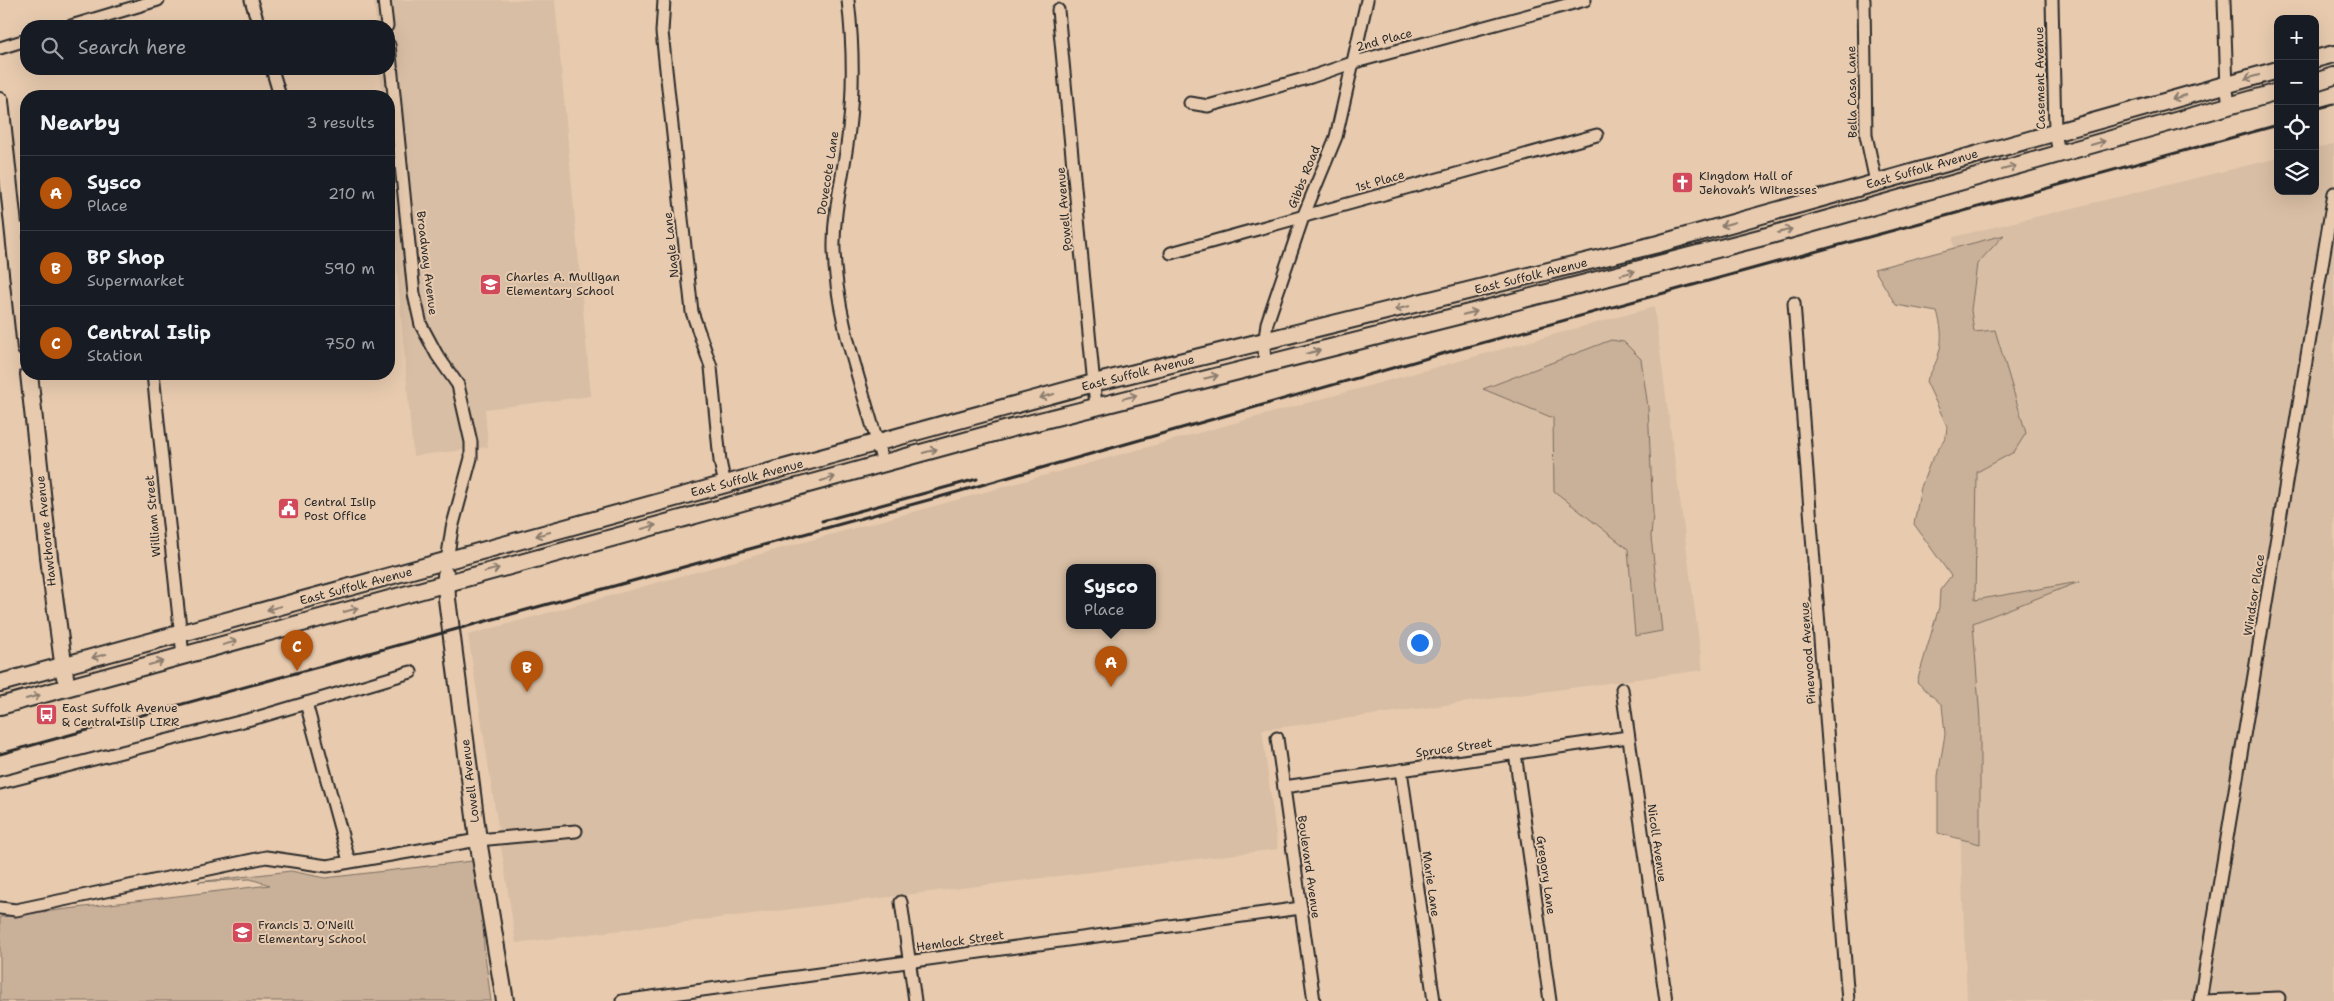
<!DOCTYPE html>
<html lang="en">
<head>
<meta charset="utf-8">
<style>
	body { margin:0; font-family:"Shantell Sans",sans-serif; background:#242831; color:#f1f3f6 }
	.controls { position:absolute; right:15px; top:15px; display:grid; overflow:hidden; border-radius:10px; box-shadow:0 5px 20px #0002 }
	.controls button { width:45px; height:45px; display:grid; place-items:center; padding:0; border:0; border-bottom:1px solid #363941; background:#171b24; color:#f1f3f6; font:25px sans-serif }
	.you { position:absolute; left:1419px; top:642px; width:18px; height:18px; margin:-12px; border:4px solid #fff; border-radius:50%; background:#1a73e8; box-shadow:0 0 0 8px #1a73e833 }
	.badge { display:grid; place-items:center; width:32px; height:32px; border-radius:50%; background:#b45309; color:#fff; font-size:16px; font-weight:700 }
	.pin { position:absolute; translate:-50% -41px; filter:drop-shadow(0 1px 2px #0008) }
	.pin::after { content:''; position:absolute; top:26px; width:18px; height:15px; background:inherit; clip-path:polygon(0 0,100% 0,50% 100%) }
	.popup { position:absolute; left:1066px; top:564px; width:90px; height:65px; box-sizing:border-box; display:grid; place-content:center; border-radius:10px; background:#171b24; filter:drop-shadow(0 1px 4px #0005); font-size:16px; white-space:nowrap; color:#9ea1a6 }
	.popup b { font-size:19px; color:#f1f3f6 }
	.popup::after { content:''; position:absolute; left:50%; top:100%; margin-left:-10px; border:10px solid transparent; border-top-color:#171b24 }
	.list { margin:0; padding:0; list-style:none }
	h2 { display:flex; justify-content:space-between; align-items:center; height:65px; margin:0; padding:0 20px; font-size:21px }
	h2 small { font-size:16px; font-weight:400; color:#9ea1a6 }
	.list li { display:grid; grid-template-columns:32px 1fr auto; gap:15px; align-items:center; box-sizing:border-box; height:75px; padding:0 20px; border-top:1px solid #363941 }
	.list b { display:block; font-size:19px; white-space:nowrap }
	.list p { margin:0; font-size:16px; white-space:nowrap; color:#9ea1a6 }
	.list em { font-size:16px; font-style:normal; color:#9ea1a6 }
	.icon { flex:none; width:28px; height:28px; fill:none; stroke:currentColor; stroke-width:2; stroke-linecap:round; stroke-linejoin:round }
	.map { position:relative; flex:none; width:2334px; height:1001px; overflow:hidden }
	.search { position:absolute; background:#171b24; box-shadow:0 5px 20px #0002; left:20px; top:20px; width:375px; height:55px; display:flex; align-items:center; gap:12px; box-sizing:border-box; padding:0 18px; border-radius:20px; color:#9ea1a6; font-size:19px }
	.panel { position:absolute; background:#171b24; box-shadow:0 5px 20px #0002; left:20px; top:90px; width:375px; height:290px; border-radius:20px }
	.map>svg:first-child { display:block }
	.built { fill:#d8bea4; fill-rule:evenodd }
	.green { fill:#c9b099; stroke:#7a6e62 }
	.lines { fill:none; stroke-linecap:round; stroke-linejoin:round }
	.street-casing { stroke:#2b2b2b; stroke-width:15 }
	.secondary-casing { stroke:#2b2b2b; stroke-width:20 }
	.street { stroke:#e8cbaf; stroke-width:11 }
	.secondary { stroke:#e8cbaf; stroke-width:16 }
	.rail { stroke:#2b2b2b; stroke-width:3 }
	.oneway { stroke:#8a7b6d }
	.labels { text-anchor:middle; stroke-width:4; stroke-linejoin:round; paint-order:stroke }
	.street-label { font-size:12px; fill:#2b2b2b; stroke:#e8cbaf }
	.poi-label { font-size:12px; fill:#2b2b2b; stroke:#e8cbaf; text-anchor:start }
</style>
</head>
<body>
<div class="map">
<svg width="2334" height="1001" viewBox="0 0 2334 1001">
	<rect width="100%" height="100%" fill="#e8cbaf"/>
	<filter id="ink" filterUnits="userSpaceOnUse"><feTurbulence type="fractalNoise" baseFrequency=".02" numOctaves="2"/><feDisplacementMap in="SourceGraphic" scale="10" xChannelSelector="R" yChannelSelector="G"/><feConvolveMatrix kernelMatrix="1 2 1 2 8 2 1 2 1" color-interpolation-filters="sRGB"/></filter>
	<g filter="url(#ink)">
		<g class="built">
			<polygon points="374,0 555,0 591,396 485,409 488,447 413,456 389,172 389,96 382,96 380,69 389,69 389,26 376,26"/>
			<polygon points="2334,144 2334,1001 1967,1001 1961,858 1953,237 2278,158 2278,191 2315,191 2315,148"/>
			<path d="M 1654,307 L 1703,670 L 1262,730 L 1278,849 L 516,943 L 468,635 ZM 1070,568 L 1152,568 L 1152,626 L 1070,626 Z"/>
		</g>
		<g class="green">
			<path d="M 2004,235 L 1977,264 L 1971,310 L 1974,332 L 1995,330 L 2026,433 L 2014,452 L 1977,472 L 1975,600 L 2079,582 L 1973,623 L 1980,720 L 1980,844 L 1938,833 L 1938,776 L 1945,734 L 1942,705 L 1917,682 L 1939,607 L 1940,590 L 1951,576 L 1914,524 L 1921,487 L 1930,463 L 1946,437 L 1947,426 L 1926,381 C 1940,358 1946,339 1937,312 L 1896,305 L 1874,269 Z"/>
			<polygon points="1611,340 1624,342 1641,359 1648,407 1653,513 1651,537 1662,631 1635,636 1628,549 1554,491 1553,418 1483,389"/>
			<polygon points="481,860 484,947 491,1001 0,1001 0,917 270,885 250,879 198,882 291,871 325,878"/>
		</g>
		<g class="lines">
			<defs>
				<g id="street">
					<polyline points="251,0 259,26"/>
					<polyline points="384,0 387,26"/>
					<polyline points="664,0 662,32 692,312 711,367 720,461 725,485"/>
					<path d="M 848,0 C 853,43 854,86 849,129 C 845,170 833,208 834,249 C 836,323 865,393 883,464"/>
					<polyline points="1864,0 1866,135 1876,182"/>
					<polyline points="2052,0 2055,132 2059,154"/>
					<polyline points="2224,0 2227,90 2229,106"/>
					<polyline points="1058,10 1096,406"/>
					<polyline points="71,26 158,0"/>
					<polyline points="389,45 414,294 421,325 437,355 458,385 471,442 471,458 452,528 447,561"/>
					<polyline points="0,48 26,40"/>
					<polyline points="272,69 280,96"/>
					<polyline points="1190,103 1208,106 1311,77 1355,62 1585,0"/>
					<polyline points="14,232 26,228"/>
					<polyline points="1171,253 1597,135"/>
					<polyline points="1794,303 1848,1001"/>
					<polyline points="1265,364 1264,347 1267,323 1303,217 1336,137 1367,0"/>
					<polyline points="153,374 183,656"/>
					<polyline points="1622,689 1666,1001"/>
					<polyline points="306,703 349,861"/>
					<polyline points="1277,738 1314,1001"/>
					<polyline points="1515,753 1550,1001"/>
					<polyline points="1401,770 1434,1001"/>
					<polyline points="0,783 259,717 411,672"/>
					<polyline points="1284,787 1628,737"/>
					<polyline points="901,902 915,1001"/>
					<polyline points="0,908 16,910 266,857 327,866 478,840 576,831"/>
					<polyline points="622,1001 1301,908"/>
					<polyline points="2200,1001 2334,193"/>
					<polyline points="2204,1001 2279,998"/>
				</g>
				<g id="secondary">
					<polyline points="2315,59 2334,54"/>
					<polyline points="2315,82 2334,76"/>
					<polyline points="0,101 26,349"/>
					<polyline points="29,374 50,566 65,677"/>
					<polyline points="446,575 447,599 478,840 505,1001"/>
					<polyline points="0,683 1094,383 1658,244 2278,70"/>
					<polyline points="0,706 1012,428 1501,305 1771,235 2278,92"/>
				</g>
			</defs>
			<use href="#street" class="street-casing"/>
			<use href="#secondary" class="secondary-casing"/>
			<use href="#street" class="street"/>
			<use href="#secondary" class="secondary"/>
			<g class="rail">
				<polyline points="2315,109 2334,104"/>
				<polyline points="822,521 977,479"/>
				<polyline points="0,754 943,496 1445,353 2278,125"/>
			</g>
		</g>
		<defs><path id="oneway-shaft" d="M-6 0H5M1.5-3L5.5 0L1.5 3" fill="none" stroke-width="1.6" stroke-linecap="round" stroke-linejoin="round" transform="scale(1.25)"/></defs>
		<g class="oneway">
			<use href="#oneway-shaft" transform="translate(2252 77) rotate(164)"/>
			<use href="#oneway-shaft" transform="translate(2179 97) rotate(164)"/>
			<use href="#oneway-shaft" transform="translate(2098 143) rotate(-16)"/>
			<use href="#oneway-shaft" transform="translate(2009 168) rotate(-16)"/>
			<use href="#oneway-shaft" transform="translate(1728 224) rotate(164)"/>
			<use href="#oneway-shaft" transform="translate(1785 231) rotate(-16)"/>
			<use href="#oneway-shaft" transform="translate(1628 273) rotate(-15)"/>
			<use href="#oneway-shaft" transform="translate(1402 308) rotate(166)"/>
			<use href="#oneway-shaft" transform="translate(1470 313) rotate(-14)"/>
			<use href="#oneway-shaft" transform="translate(1313 352) rotate(-14)"/>
			<use href="#oneway-shaft" transform="translate(1211 377) rotate(-14)"/>
			<use href="#oneway-shaft" transform="translate(1047 396) rotate(165)"/>
			<use href="#oneway-shaft" transform="translate(1130 397) rotate(-14)"/>
			<use href="#oneway-shaft" transform="translate(930 451) rotate(-15)"/>
			<use href="#oneway-shaft" transform="translate(828 479) rotate(-15)"/>
			<use href="#oneway-shaft" transform="translate(649 527) rotate(-15)"/>
			<use href="#oneway-shaft" transform="translate(543 534) rotate(165)"/>
			<use href="#oneway-shaft" transform="translate(492 570) rotate(-15)"/>
			<use href="#oneway-shaft" transform="translate(274 608) rotate(165)"/>
			<use href="#oneway-shaft" transform="translate(351 610) rotate(-15)"/>
			<use href="#oneway-shaft" transform="translate(230 643) rotate(-15)"/>
			<use href="#oneway-shaft" transform="translate(99 656) rotate(165)"/>
			<use href="#oneway-shaft" transform="translate(156 663) rotate(-15)"/>
			<use href="#oneway-shaft" transform="translate(33 697) rotate(-16)"/>
		</g>
	</g>
	<defs>
		<symbol id="church-square" viewBox="-11 -11 22 22"><rect x="-9" y="-9" width="18" height="18" rx="4" fill="#d1495b" stroke="#e8cbaf"/><path d="M-1.2-6h2.4v3.5h3.3v2.4h-3.3V6h-2.4V-.1h-3.3v-2.4h3.3Z" fill="#fff"/></symbol>
		<symbol id="school-square" viewBox="-11 -11 22 22"><rect x="-9" y="-9" width="18" height="18" rx="4" fill="#d1495b" stroke="#e8cbaf"/><path d="M0-5L7-2L0 1L-7-2ZM-4 1L0 2.5L4 1V4Q0 6-4 4Z" fill="#fff"/></symbol>
		<symbol id="civic-square" viewBox="-11 -11 22 22"><rect x="-9" y="-9" width="18" height="18" rx="4" fill="#d1495b" stroke="#e8cbaf"/><path d="M-.6-6.5H3V-4.5H.6V-3L4-1V1h2V6H-6V1h2V-1L-.6-3ZM-1.2 2.5V6h2.4V2.5Z" fill="#fff"/></symbol>
		<symbol id="bus-square" viewBox="-11 -11 22 22"><rect x="-9" y="-9" width="18" height="18" rx="4" fill="#d1495b" stroke="#e8cbaf"/><path d="M-5-6H5V4H4V6H2V4H-2V6H-4V4H-5ZM-3.5-4V0h7V-4ZM-3.5 1.2v1.5H-2V1.2ZM2 1.2v1.5H3.5V1.2Z" fill="#fff"/></symbol>
	</defs>
	<g fill-rule="evenodd">
		<use href="#church-square" x="1670" y="170" width="25" height="25"/>
		<use href="#school-square" x="478" y="272" width="25" height="25"/>
		<use href="#civic-square" x="276" y="496" width="25" height="25"/>
		<use href="#bus-square" x="34" y="702" width="25" height="25"/>
		<use href="#school-square" x="230" y="920" width="25" height="25"/>
	</g>
	<g class="labels">
		<g class="street-label">
			<text transform="translate(1384 40) rotate(-15)" y="4">2nd Place</text>
			<text transform="translate(2040 78) rotate(-91)" y="4">Casement Avenue</text>
			<text transform="translate(1852 92) rotate(-91)" y="4">Bella Casa Lane</text>
			<text transform="translate(1922 169) rotate(-16)" y="4">East Suffolk Avenue</text>
			<text transform="translate(828 173) rotate(-81)" y="4">Dovecote Lane</text>
			<text transform="translate(1304 177) rotate(-68)" y="4">Gibbs Road</text>
			<text transform="translate(1380 181) rotate(-16)" y="4">1st Place</text>
			<text transform="translate(1064 209) rotate(-95)" y="4">Powell Avenue</text>
			<text transform="translate(671 245) rotate(-96)" y="4">Nagle Lane</text>
			<text transform="translate(427 263) rotate(83)" y="4">Broadway Avenue</text>
			<text transform="translate(1531 276) rotate(-14)" y="4">East Suffolk Avenue</text>
			<text transform="translate(1138 373) rotate(-14)" y="4">East Suffolk Avenue</text>
			<text transform="translate(747 478) rotate(-15)" y="4">East Suffolk Avenue</text>
			<text transform="translate(153 516) rotate(-95)" y="4">William Street</text>
			<text transform="translate(46 531) rotate(-96)" y="4">Hawthorne Avenue</text>
			<text transform="translate(356 586) rotate(-15)" y="4">East Suffolk Avenue</text>
			<text transform="translate(2254 595) rotate(-81)" y="4">Windsor Place</text>
			<text transform="translate(1808 653) rotate(-94)" y="4">Pinewood Avenue</text>
			<text transform="translate(1454 748) rotate(-8)" y="4">Spruce Street</text>
			<text transform="translate(470 781) rotate(-97)" y="4">Lowell Avenue</text>
			<text transform="translate(1657 843) rotate(82)" y="4">Nicoll Avenue</text>
			<text transform="translate(1309 867) rotate(82)" y="4">Boulevard Avenue</text>
			<text transform="translate(1546 875) rotate(82)" y="4">Gregory Lane</text>
			<text transform="translate(1431 884) rotate(82)" y="4">Marie Lane</text>
			<text transform="translate(960 941) rotate(-8)" y="4">Hemlock Street</text>
		</g>
		<g class="poi-label">
			<text x="1699" y="180">Kingdom Hall of<tspan x="1699" dy="14">Jehovah’s Witnesses</tspan></text>
			<text x="506" y="281">Charles A. Mulligan<tspan x="506" dy="14">Elementary School</tspan></text>
			<text x="304" y="506">Central Islip<tspan x="304" dy="14">Post Office</tspan></text>
			<text x="62" y="712">East Suffolk Avenue<tspan x="62" dy="14">&amp; Central Islip LIRR</tspan></text>
			<text x="258" y="929">Francis J. O'Neill<tspan x="258" dy="14">Elementary School</tspan></text>
		</g>
	</g>
</svg>
<div class="controls">
<button>+</button>
<button>−</button>
<button><svg class="icon" aria-label="locate" viewBox="0 0 24 24"><circle cx="12" cy="12" r="6"/><path d="M12 2v4M12 18v4M2 12h4M18 12h4"/></svg></button>
<button><svg class="icon" aria-label="layers" viewBox="0 0 24 24"><path d="M12 4l9 5-9 5-9-5zM3 14l9 5 9-5"/></svg></button>
</div>
<div class="you"></div>
<div class="pin badge" style="left:1111px;top:687px">A</div>
<div class="popup"><b>Sysco</b>Place</div>
<div class="pin badge" style="left:527px;top:692px">B</div>
<div class="pin badge" style="left:297px;top:671px">C</div>
<div class="search"><svg class="icon" aria-label="search" viewBox="0 0 24 24"><circle cx="10" cy="10" r="6"/><path d="M15 15l6 6"/></svg>Search here</div>
<section class="panel">
<h2>Nearby<small>3 results</small></h2>
<ul class="list">
<li><span class="badge">A</span><div><b>Sysco</b><p>Place</p></div><em>210 m</em></li>
<li><span class="badge">B</span><div><b>BP Shop</b><p>Supermarket</p></div><em>590 m</em></li>
<li><span class="badge">C</span><div><b>Central Islip</b><p>Station</p></div><em>750 m</em></li>
</ul>
</section>
</div>
</body>
</html>
